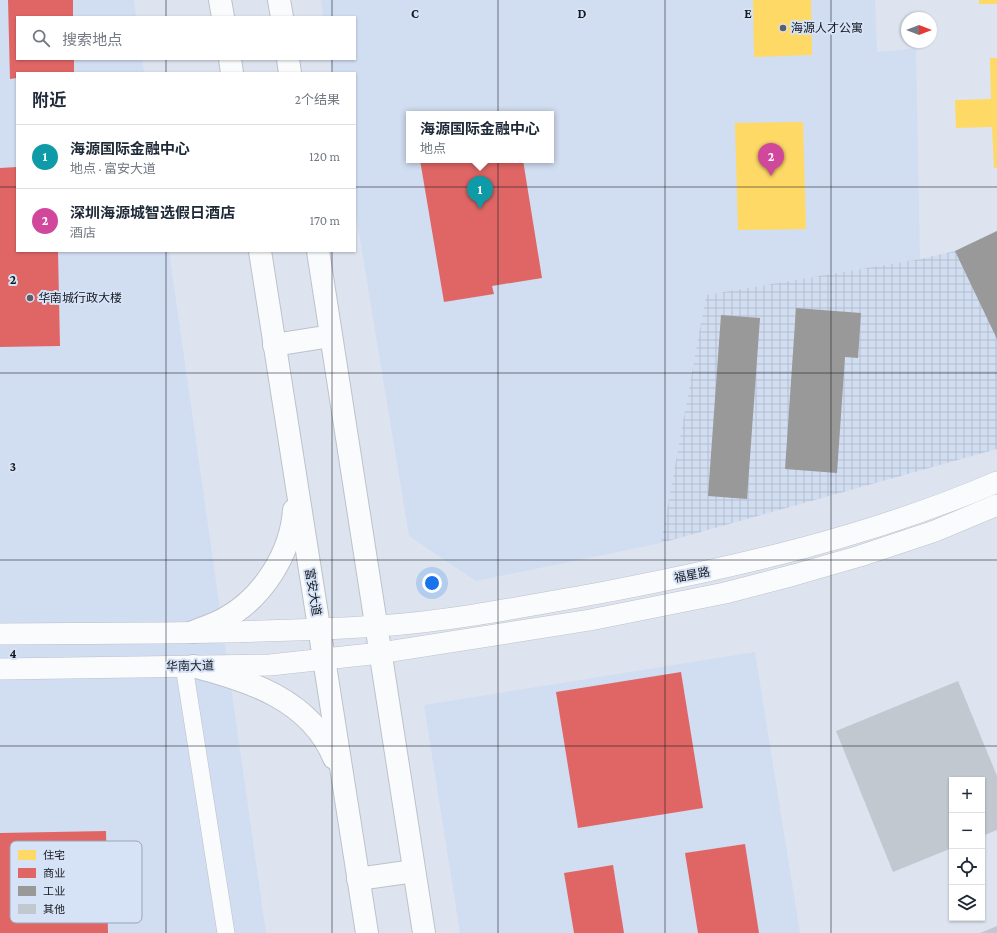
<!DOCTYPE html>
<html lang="zh">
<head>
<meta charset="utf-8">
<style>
	body { margin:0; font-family:"Crimson Pro","Noto Sans SC",serif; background:#f6f6f7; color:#1f2937 }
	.controls { position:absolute; right:12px; bottom:12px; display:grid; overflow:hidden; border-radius:0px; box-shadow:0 1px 3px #0004 }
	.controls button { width:36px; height:36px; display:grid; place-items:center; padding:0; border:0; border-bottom:1px solid #e0e1e3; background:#fff; color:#1f2937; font:20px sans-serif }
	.compass { position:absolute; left:901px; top:12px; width:36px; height:36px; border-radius:50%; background:#fff; box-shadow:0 1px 3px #0004; rotate:90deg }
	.you { position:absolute; left:432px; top:583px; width:14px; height:14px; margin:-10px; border:3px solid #fff; border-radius:50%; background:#1a73e8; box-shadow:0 0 0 6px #1a73e833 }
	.badge { display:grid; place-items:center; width:26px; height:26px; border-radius:50%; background:#5a5f68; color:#fff; font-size:13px; font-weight:700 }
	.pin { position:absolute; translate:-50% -33px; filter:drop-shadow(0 1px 2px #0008) }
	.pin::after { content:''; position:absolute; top:21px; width:14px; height:12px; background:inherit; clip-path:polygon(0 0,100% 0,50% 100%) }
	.popup { position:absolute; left:406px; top:111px; width:148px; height:52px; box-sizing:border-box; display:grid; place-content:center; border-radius:0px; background:#fff; filter:drop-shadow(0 1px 3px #0005); font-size:13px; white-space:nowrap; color:#747a83 }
	.popup b { font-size:15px; color:#1f2937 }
	.popup::after { content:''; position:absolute; left:50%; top:100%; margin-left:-8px; border:8px solid transparent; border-top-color:#fff }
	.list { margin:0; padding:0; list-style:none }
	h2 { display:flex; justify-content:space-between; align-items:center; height:52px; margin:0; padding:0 16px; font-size:17px }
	h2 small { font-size:13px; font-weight:400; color:#747a83 }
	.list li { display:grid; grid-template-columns:26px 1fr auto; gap:12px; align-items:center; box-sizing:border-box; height:64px; padding:0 16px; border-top:1px solid #e0e1e3 }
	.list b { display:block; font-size:15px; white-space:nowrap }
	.list p { margin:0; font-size:13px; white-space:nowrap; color:#747a83 }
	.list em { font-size:13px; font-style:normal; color:#747a83 }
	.icon { flex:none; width:22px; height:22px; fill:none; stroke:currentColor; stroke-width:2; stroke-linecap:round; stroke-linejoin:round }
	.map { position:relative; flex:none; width:997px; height:933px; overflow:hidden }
	.search { position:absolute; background:#fff; box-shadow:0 1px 3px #0004; left:16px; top:16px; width:340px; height:44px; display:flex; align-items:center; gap:10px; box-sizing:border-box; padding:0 14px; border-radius:0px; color:#747a83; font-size:15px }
	.panel { position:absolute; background:#fff; box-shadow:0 1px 3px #0004; left:16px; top:72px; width:340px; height:180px; border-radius:0px }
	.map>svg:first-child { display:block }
	.built { fill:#d1ddf1; fill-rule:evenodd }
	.industrial { fill:url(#industrial-grid) }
	.homes { fill:#ffd966 }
	.shops { fill:#e06666 }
	.industry { fill:#999 }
	.building { fill:#c1c8d0 }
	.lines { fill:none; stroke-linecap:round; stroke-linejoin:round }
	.minor-casing { stroke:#bdc2ca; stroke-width:18 }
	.tertiary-casing { stroke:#bdc2ca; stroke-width:22 }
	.secondary-casing { stroke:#bdc2ca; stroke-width:24 }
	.minor { stroke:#fafbfd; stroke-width:17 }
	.tertiary { stroke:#fafbfd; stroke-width:21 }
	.secondary { stroke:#fafbfd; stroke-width:22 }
	.grid { fill:none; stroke:#14181f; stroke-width:1; stroke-opacity:0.55 }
	.poi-dot { fill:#5a5f68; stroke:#d6e2f6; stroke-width:1.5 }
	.labels { text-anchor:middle; stroke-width:4; stroke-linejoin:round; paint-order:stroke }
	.poi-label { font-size:12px; fill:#14181f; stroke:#d6e2f6; text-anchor:start }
	.street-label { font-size:12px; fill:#14181f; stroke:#d6e2f6 }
	.key { fill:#d6e2f6; stroke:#9ca5b6; stroke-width:1 }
	.key-label { font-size:11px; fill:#14181f }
	.grid-label { font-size:13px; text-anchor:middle; font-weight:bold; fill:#14181f; stroke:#d6e2f6; stroke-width:4; stroke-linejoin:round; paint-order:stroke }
</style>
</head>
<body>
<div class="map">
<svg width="997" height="933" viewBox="0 0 997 933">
	<defs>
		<pattern id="industrial-grid" width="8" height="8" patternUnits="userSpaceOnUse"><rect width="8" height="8" fill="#d1ddf1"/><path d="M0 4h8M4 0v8" fill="none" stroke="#b3bdce"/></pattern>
	</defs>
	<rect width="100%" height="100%" fill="#dde4ef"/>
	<g class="built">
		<polygon points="0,0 134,0 136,17 17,17 17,59 142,59 144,73 17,73 17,251 169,251 266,933 0,933"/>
		<path d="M 321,0 L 875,0 L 877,52 L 916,48 L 920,259 L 706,295 L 661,543 L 476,581 L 409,536 L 355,209 L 355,73 L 333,73 L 330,59 L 355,59 L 355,17 L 323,17 ZM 409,114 L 551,114 L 551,160 L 409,160 Z"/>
		<polygon points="755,652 800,933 460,933 424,705"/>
	</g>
	<polygon class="industrial" points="997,231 997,449 661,543 706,295 920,259 955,251"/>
	<g class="homes">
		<polygon points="753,0 811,0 812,55 754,57"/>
		<rect x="979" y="0" width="18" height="4"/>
		<polygon points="990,58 997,58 997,168 994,168 992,127 956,128 955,100 991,99"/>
		<polygon points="803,122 806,229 738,230 735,123"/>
	</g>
	<g class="shops">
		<polygon points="8,0 73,0 73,17 17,17 17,59 74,59 74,73 17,73 17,78 10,79"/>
		<polygon points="420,160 523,160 542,278 492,286 494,294 444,302"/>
		<polygon points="17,167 17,251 58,251 60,346 0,347 0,168"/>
		<polygon points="681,672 703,808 578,828 556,692"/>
		<polygon points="106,831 108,933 0,933 0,833"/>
		<polygon points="745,844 759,933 698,933 685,853"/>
		<polygon points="613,865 624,933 574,933 564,873"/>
	</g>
	<g class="industry">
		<polygon points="997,231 997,339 955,251"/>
		<polygon points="796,308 861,313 858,358 845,357 837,473 785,469"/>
		<polygon points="721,315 760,318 747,499 708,496"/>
	</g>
	<g class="building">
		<polygon points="958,681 997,776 997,830 982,836 982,780 952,780 952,848 893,872 836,731"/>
		<polygon points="997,926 997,933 980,933"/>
	</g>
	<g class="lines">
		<defs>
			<polyline id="minor" points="184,666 226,933"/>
			<g id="tertiary">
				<path d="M 0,634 C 126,633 252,634 378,626 C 452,621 527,606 600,593 C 736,567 869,537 997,482"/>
				<polyline points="0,669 270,665 380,653 590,620 725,593 794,575 860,556 935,531 997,505"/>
			</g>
			<g id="secondary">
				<polyline points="220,0 223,17"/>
				<polyline points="279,0 282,17"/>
				<polyline points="230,59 232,73"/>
				<polyline points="288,59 290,73"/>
				<polyline points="260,251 367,933"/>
				<polyline points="318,251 424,933"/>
				<polyline points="274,345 331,336"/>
				<path d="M 193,632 C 203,628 215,624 224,619 C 263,598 291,553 294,510"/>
				<path d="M 193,666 C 248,680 311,700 334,758"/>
				<polyline points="358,879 414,871"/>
			</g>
		</defs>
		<use href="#minor" class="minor-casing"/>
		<use href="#tertiary" class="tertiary-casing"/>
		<use href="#secondary" class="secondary-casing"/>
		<use href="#minor" class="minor"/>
		<use href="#tertiary" class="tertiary"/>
		<use href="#secondary" class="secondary"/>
	</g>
	<path class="grid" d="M 166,0 L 166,17M 332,0 L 332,17M 498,0 L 498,933M 665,0 L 665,933M 831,0 L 831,933M 166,59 L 166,73M 332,59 L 332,73M 0,187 L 17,187M 355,187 L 997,187M 166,251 L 166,933M 332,251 L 332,933M 0,373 L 997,373M 0,560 L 997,560M 0,746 L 997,746"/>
	<g class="poi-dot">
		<circle cx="783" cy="28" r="4"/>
		<circle cx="30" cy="298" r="4"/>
	</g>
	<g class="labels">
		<g class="poi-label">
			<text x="791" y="32">海源人才公寓</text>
			<text x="38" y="302">华南城行政大楼</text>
		</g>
		<g class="street-label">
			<text transform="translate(692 575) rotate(-11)" y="4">福星路</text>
			<text transform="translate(313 592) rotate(81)" y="4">富安大道</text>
			<text transform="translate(190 666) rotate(-1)" y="4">华南大道</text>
		</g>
	</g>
	<rect x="10" y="841" width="132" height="82" rx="6" class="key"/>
	<rect x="18" y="850" width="18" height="10" fill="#ffd966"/>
	<rect x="18" y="868" width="18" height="10" fill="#e06666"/>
	<rect x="18" y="886" width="18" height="10" fill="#999"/>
	<rect x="18" y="904" width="18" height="10" fill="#c1c8d0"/>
	<g class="key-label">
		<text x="43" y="859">住宅</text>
		<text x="43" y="877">商业</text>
		<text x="43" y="895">工业</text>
		<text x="43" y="913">其他</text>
	</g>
	<g class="grid-label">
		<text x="415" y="18">C</text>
		<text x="582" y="18">D</text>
		<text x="748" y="18">E</text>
		<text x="13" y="284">2</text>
		<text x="13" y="471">3</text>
		<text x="13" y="658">4</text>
	</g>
</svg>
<div class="controls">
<button>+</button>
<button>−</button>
<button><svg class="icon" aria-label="locate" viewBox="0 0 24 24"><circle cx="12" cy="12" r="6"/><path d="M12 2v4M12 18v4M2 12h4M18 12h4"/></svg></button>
<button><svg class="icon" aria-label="layers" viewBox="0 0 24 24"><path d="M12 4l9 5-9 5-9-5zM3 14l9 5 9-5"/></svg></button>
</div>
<svg class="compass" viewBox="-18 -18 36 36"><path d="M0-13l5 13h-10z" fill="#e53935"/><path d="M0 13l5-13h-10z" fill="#747a83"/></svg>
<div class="you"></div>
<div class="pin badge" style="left:480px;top:209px;background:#0f9aa8">1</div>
<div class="popup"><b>海源国际金融中心</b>地点</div>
<div class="pin badge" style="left:771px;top:176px;background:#d1479c">2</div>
<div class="search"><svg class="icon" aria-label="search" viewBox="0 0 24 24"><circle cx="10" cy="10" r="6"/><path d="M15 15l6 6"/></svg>搜索地点</div>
<section class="panel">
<h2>附近<small>2个结果</small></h2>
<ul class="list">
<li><span class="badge" style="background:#0f9aa8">1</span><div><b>海源国际金融中心</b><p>地点 · 富安大道</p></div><em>120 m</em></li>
<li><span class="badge" style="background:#d1479c">2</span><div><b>深圳海源城智选假日酒店</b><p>酒店</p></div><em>170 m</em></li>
</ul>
</section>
</div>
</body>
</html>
